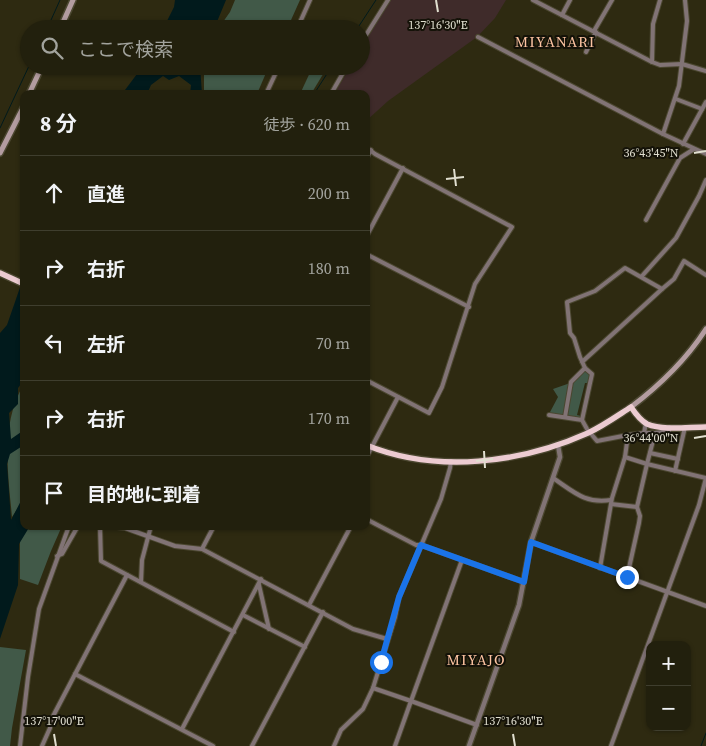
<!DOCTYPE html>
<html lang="ja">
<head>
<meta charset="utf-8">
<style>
	body { margin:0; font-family:"Source Serif 4","Noto Sans JP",serif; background:#2a2816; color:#f1f3f6 }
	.controls { position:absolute; right:15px; bottom:15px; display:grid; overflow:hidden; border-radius:10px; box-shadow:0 1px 4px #0004 }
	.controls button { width:45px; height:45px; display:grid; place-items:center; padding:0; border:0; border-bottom:1px solid #3f3e2e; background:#22200d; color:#f1f3f6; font:25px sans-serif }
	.stop { position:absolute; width:15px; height:15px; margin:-11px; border:4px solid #1a73e8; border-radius:50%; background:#fff }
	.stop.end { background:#1a73e8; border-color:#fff; box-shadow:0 1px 5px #0008 }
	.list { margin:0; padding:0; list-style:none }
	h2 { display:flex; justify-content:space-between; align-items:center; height:65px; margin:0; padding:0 20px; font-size:21px }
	h2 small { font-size:16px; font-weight:400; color:#a2a39d }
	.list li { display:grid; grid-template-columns:32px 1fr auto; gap:15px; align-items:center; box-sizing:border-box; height:75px; padding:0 20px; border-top:1px solid #3f3e2e }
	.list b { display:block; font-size:19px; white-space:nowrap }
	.list em { font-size:16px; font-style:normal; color:#a2a39d }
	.icon { flex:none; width:28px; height:28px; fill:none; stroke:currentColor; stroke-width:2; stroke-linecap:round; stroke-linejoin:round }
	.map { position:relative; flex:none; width:706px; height:746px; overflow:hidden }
	.search { position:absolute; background:#22200d; box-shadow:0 1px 4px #0004; left:20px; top:20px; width:350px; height:55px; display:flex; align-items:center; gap:12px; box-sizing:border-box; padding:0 18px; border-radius:28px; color:#a2a39d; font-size:19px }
	.panel { position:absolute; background:#22200d; box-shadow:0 1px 4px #0004; left:20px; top:90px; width:350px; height:440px; border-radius:10px }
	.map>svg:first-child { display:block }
	.industrial { fill:#3f2b2a }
	.green { fill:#415948 }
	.water { fill:#011a1c }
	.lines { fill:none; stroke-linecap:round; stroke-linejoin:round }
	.stream { stroke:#011a1c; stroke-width:1 }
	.minor-casing { stroke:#4b4730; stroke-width:6 }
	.tertiary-casing { stroke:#4b4730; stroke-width:7 }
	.secondary-casing { stroke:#4b4730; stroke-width:8 }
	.trunk-casing { stroke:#4b4730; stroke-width:8 }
	.minor { stroke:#817375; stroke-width:4 }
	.tertiary { stroke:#817375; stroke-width:4.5 }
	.secondary { stroke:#b39ca0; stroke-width:5 }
	.trunk { stroke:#eccbd1; stroke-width:5.5 }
	.route { stroke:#1a73e8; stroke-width:6 }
	.ticks { fill:none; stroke:#e1dfd0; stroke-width:2 }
	.labels { text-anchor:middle; stroke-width:4; stroke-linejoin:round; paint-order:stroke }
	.neighbourhood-label { font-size:15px; letter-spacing:1px; fill:#fdc4a2; stroke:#141208 }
	.ticks-label { font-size:12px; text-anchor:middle; fill:#e1dfd0; stroke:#141208; stroke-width:4; stroke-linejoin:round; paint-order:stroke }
</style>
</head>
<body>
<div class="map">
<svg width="706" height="746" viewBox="0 0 706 746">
	<rect width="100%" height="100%" fill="#2e2a11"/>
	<polygon class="industrial" points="390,0 506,0 495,18 477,37 388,101 366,121 366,94 334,94 351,66 361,66 361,49"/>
	<g class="green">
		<polygon points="235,0 300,0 287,29 218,29 230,12"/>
		<polygon points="204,66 269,66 257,94 204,94"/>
		<polygon points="313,66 328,66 311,94 300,94"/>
		<polygon points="586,370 591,375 589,383 585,383 577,415 581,416 580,419 549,414 558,397 553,389 573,382"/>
		<path d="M 24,384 L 24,499 L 12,517 C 8,474 0,423 24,384 Z"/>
		<polygon points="20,526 62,526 51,551 38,585 20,579"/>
		<polygon points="0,647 26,650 12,728 10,746 0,746"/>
	</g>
	<g class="water">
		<polygon points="175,0 226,0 214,29 163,29 174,7"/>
		<polygon points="143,66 200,66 202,94 190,94 191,85 179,76 169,80 163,76 151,85 147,94 122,94"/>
		<polygon points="24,276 24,380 18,388 18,404 9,413 11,439 24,430 24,445 10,454 7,464 11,520 24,495 24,526 30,526 19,544 18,585 0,639 0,333 7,325"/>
	</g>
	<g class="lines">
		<g class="stream">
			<polyline points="47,29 60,0"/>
			<polyline points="357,29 376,0"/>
			<polyline points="314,94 332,66"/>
			<polyline points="0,128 29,66"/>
			<polyline points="701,746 706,733"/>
		</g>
		<defs>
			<g id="minor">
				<polyline points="533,0 652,62 660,65 682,64 706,71"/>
				<polyline points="562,15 570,0"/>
				<polyline points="297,29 310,0"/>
				<polyline points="594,31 612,0"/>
				<polyline points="478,37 663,134 706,154"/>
				<polyline points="361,43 388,0"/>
				<polyline points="586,52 596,32"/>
				<polyline points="652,62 653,24 660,0"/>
				<polyline points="266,94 279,66"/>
				<polyline points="331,94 347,66"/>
				<polyline points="676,99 702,109"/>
				<polyline points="663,134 679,86 687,21 685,0"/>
				<polyline points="683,144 706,102"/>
				<polyline points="366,147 375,154 512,227 475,284 442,387 429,413 366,380"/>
				<polyline points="366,159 371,150"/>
				<polyline points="646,220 680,158 694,149"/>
				<polyline points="366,237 403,168"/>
				<polyline points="366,254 469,307"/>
				<polyline points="642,276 676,238 699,196 706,180"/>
				<polyline points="662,289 674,279 684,261 706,275"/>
				<polyline points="582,362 662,289 625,268 595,291 567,302 570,333 574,338 580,357 585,368"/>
				<polyline points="549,415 582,420 587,429 597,441 628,435"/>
				<polyline points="565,417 571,382 585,368 592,374 582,420"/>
				<polyline points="644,433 655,433 647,464 706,478"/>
				<polyline points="655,433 669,431 669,427"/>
				<polyline points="650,453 678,459"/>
				<polyline points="366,458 398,397"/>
				<polyline points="675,471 685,427"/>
				<path d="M 553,478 C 574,492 585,504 611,500"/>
				<polyline points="611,504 637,507 647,464 625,457"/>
				<polyline points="366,519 416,545 421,545 524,582"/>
				<polyline points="100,526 101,561 234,632"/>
				<polyline points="109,526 125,528 175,546 202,549 353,629 387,639"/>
				<polyline points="531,542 706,606"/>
				<polyline points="202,549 214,526"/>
				<polyline points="57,556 62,554 78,526"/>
				<polyline points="462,560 411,701 477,725"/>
				<polyline points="600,568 612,498 625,457 628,435 644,433 646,423"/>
				<polyline points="627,577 639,523 640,516 637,507"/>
				<polyline points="141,582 142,560 151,526"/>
				<polyline points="259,585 269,629"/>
				<polyline points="309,605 351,526"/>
				<polyline points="243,615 305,647"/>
				<polyline points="75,674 213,746"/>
				<polyline points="373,688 411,701 395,746"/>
				<polyline points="182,729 261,579"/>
				<polyline points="20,746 28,677 39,609 69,526"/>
				<polyline points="42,746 50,728 50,722 127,575"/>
				<polyline points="252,746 323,612"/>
				<polyline points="334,746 341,730 363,709 373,688 395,617 399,597 441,499 450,468 451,461"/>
				<polyline points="611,746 699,505 706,478"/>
			</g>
			<polyline id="tertiary" points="469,746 519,605 531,542 560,457 558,445"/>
			<g id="secondary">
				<polyline points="60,29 73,0"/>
				<polyline points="29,94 42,66"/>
				<polyline points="0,153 24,106"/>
				<path d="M 631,407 C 660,385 686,360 706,329"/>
			</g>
			<g id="trunk">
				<polyline points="0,273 24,284"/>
				<path d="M 366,445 C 437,474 521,463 588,433 C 603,426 617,416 631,407 C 635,413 640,420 647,424 C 664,431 688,427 706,427"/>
			</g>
		</defs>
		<use href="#minor" class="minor-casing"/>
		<use href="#tertiary" class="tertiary-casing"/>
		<use href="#secondary" class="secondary-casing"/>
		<use href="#trunk" class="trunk-casing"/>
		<use href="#minor" class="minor"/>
		<use href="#tertiary" class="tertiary"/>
		<use href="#secondary" class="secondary"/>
		<use href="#trunk" class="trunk"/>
	</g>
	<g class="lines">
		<polyline class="route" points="381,662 399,597 421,545 524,582 531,542 627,577"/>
	</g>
	<path class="ticks" d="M 436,0 L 438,12M 694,153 L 706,151M 454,169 L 456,186M 446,179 L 464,177M 694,438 L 706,436M 484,451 L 485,468M 476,461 L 493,459M 54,734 L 56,746M 513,734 L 515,746"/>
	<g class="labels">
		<g class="neighbourhood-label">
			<text x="555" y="47">MIYANARI</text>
			<text x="476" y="665">MIYAJO</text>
		</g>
	</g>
	<g class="ticks-label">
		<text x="438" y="29">137°16'30"E</text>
		<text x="651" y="157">36°43'45"N</text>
		<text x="651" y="442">36°44'00"N</text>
		<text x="54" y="725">137°17'00"E</text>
		<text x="513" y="725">137°16'30"E</text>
	</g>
</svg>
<div class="controls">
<button>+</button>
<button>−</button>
</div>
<div class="stop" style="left:381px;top:662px"></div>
<div class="stop end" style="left:627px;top:577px"></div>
<div class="search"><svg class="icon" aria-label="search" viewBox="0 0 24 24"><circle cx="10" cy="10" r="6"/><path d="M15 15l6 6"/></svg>ここで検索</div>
<section class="panel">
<h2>8 分<small>徒歩 · 620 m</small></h2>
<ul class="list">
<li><svg class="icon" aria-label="ahead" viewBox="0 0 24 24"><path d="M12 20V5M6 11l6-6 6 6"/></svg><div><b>直進</b></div><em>200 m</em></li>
<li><svg class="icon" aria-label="right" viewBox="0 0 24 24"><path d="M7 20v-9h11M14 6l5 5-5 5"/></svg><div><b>右折</b></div><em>180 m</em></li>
<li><svg class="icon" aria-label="left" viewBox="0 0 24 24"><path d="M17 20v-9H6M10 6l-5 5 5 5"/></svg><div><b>左折</b></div><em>70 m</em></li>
<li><svg class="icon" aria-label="right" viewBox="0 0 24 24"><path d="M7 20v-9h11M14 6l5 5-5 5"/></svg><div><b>右折</b></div><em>170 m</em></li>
<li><svg class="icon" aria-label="arrive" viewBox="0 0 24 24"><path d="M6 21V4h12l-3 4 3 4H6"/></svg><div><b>目的地に到着</b></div></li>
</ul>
</section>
</div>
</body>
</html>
